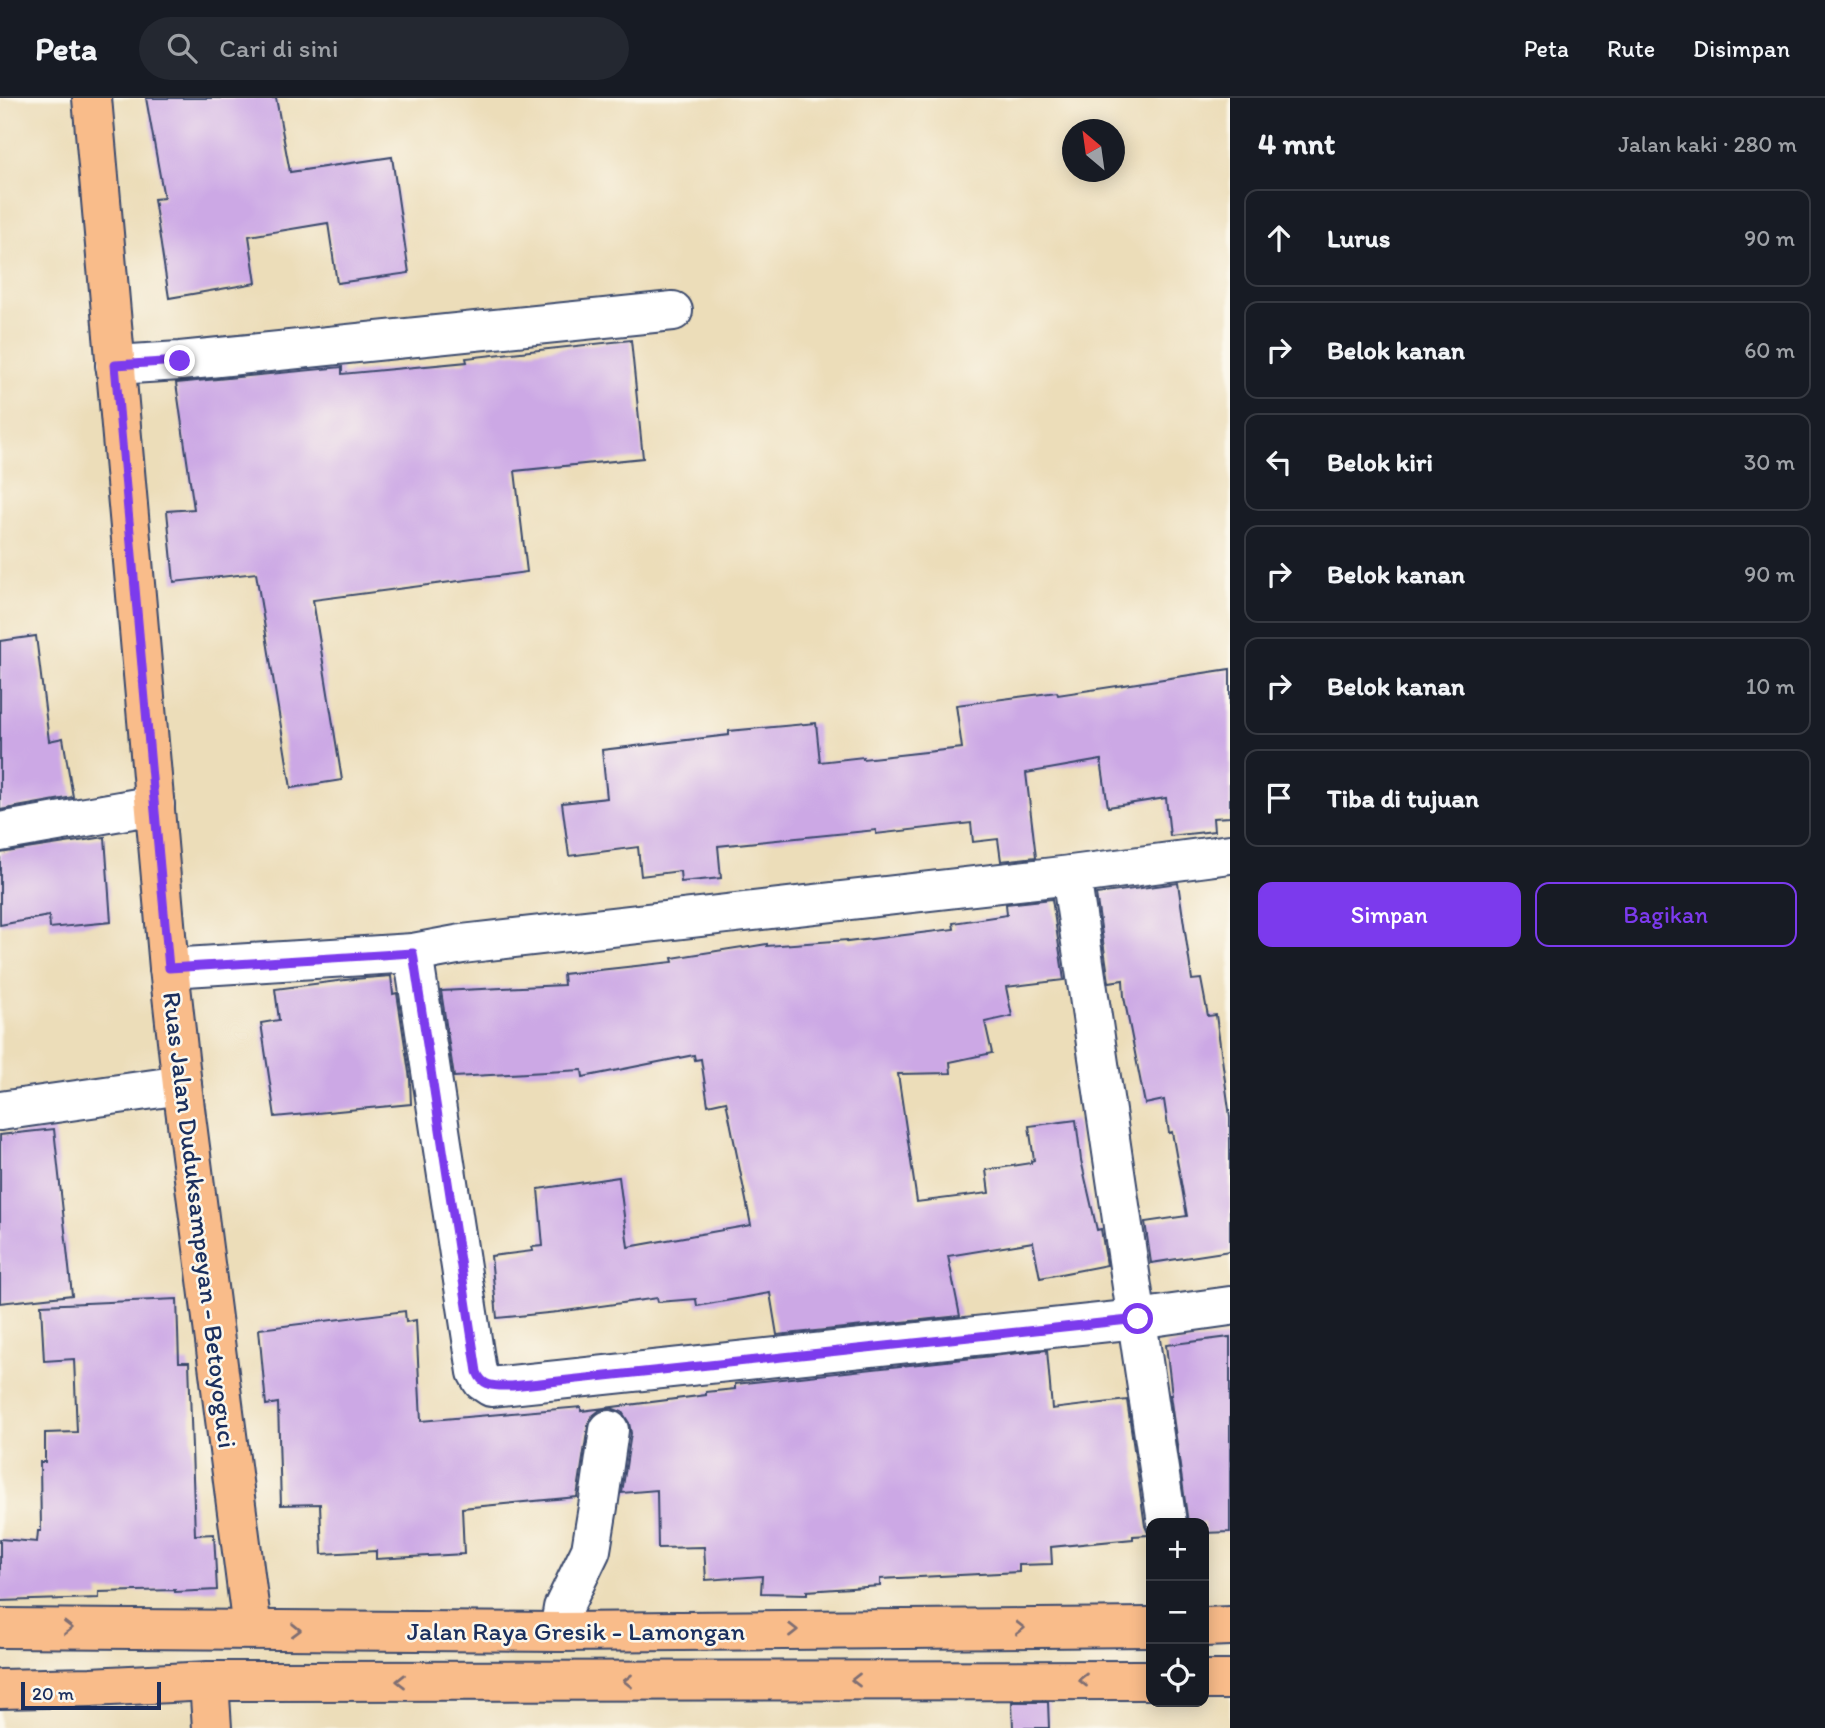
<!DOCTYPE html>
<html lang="id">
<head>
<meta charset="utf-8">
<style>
	body { margin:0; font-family:Itim,sans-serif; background:#242831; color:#f1f3f6 }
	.controls { position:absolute; right:21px; bottom:21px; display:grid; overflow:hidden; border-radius:14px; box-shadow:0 4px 18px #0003 }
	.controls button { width:63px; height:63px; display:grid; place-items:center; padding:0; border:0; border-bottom:2px solid #363941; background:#171b24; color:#f1f3f6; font:35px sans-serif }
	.compass { position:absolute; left:1062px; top:21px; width:63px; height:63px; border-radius:50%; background:#171b24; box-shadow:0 4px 18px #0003; rotate:331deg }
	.scale { position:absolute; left:21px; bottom:18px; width:140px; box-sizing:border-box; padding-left:7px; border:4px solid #1b2f5e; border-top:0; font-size:19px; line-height:24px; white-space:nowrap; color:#1b2f5e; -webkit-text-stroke:5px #fbf7ec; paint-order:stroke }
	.stop { position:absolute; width:21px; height:21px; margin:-16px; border:5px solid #7c3aed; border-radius:50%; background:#fff }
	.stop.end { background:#7c3aed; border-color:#fff; box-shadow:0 2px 7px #0008 }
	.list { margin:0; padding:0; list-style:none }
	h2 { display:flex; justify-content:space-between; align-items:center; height:91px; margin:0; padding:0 28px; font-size:30px }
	h2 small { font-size:23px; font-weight:400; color:#9ea1a6 }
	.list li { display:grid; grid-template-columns:46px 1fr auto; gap:21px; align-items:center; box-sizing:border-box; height:98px; margin:0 14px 14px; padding:0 14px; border:2px solid #363941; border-radius:14px }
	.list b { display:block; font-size:26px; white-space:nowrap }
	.list em { font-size:23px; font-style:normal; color:#9ea1a6 }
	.actions { display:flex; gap:14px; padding:21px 28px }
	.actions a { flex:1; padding:16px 0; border:2px solid #7c3aed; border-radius:14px; text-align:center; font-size:24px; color:#7c3aed }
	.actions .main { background:#7c3aed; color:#fff }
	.icon { flex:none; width:38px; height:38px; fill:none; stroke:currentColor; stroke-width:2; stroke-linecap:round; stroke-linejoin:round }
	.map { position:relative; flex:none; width:1230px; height:1630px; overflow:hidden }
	header { display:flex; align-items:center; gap:42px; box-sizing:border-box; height:98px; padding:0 35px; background:#171b24; border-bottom:2px solid #363941 }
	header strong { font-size:33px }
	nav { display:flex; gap:38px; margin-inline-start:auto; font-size:24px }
	.search { width:490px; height:63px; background:#242831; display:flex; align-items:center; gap:18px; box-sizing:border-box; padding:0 24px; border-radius:38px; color:#9ea1a6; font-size:26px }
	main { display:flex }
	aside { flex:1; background:#171b24 }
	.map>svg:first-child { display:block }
	.building { fill:#cca8e5 }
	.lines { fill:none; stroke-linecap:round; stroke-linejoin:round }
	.minor-casing { stroke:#3a496c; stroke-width:42 }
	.major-casing { stroke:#3a496c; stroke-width:42 }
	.highway-casing { stroke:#3a496c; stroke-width:42 }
	.minor { stroke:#fff; stroke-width:38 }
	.major { stroke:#f9bc8a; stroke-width:38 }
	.highway { stroke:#f9bc8a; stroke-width:38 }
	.oneway { stroke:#7f6e72 }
	.route { stroke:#7c3aed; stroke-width:9 }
	.labels { text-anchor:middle; stroke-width:5; stroke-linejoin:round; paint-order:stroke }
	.street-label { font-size:26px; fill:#1b2f5e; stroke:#fbf7ec }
</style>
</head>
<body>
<header>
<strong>Peta</strong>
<div class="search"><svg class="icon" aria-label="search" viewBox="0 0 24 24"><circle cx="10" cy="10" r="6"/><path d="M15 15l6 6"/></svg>Cari di sini</div>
<nav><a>Peta</a><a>Rute</a><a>Disimpan</a></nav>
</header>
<main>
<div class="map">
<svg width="1230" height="1630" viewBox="0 0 1230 1630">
	<rect width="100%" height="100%" fill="#fbf7ec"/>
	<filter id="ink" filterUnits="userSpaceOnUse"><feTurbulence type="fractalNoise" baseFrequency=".0143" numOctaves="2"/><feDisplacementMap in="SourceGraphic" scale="14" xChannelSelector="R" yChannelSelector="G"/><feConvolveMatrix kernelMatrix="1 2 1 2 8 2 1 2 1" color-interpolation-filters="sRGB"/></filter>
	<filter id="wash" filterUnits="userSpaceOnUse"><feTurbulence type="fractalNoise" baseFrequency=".00686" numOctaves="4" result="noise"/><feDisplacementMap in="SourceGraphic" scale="28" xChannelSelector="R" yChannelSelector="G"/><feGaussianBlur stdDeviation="1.57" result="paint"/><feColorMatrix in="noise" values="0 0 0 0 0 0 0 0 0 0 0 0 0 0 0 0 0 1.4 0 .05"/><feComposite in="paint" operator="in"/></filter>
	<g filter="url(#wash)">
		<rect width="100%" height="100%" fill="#ecddb9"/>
		<g id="blocks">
			<g class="building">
				<polygon points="146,0 276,0 290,74 392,59 409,175 337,185 328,125 249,138 256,185 169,200 154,101 164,100"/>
				<polygon points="631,242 643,360 515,373 527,474 313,502 342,682 291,690 256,475 174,484 167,413 194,411 176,285 342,269 342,276 467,264 466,260"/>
				<polygon points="36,538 49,643 63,640 73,699 0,712 0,543"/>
				<polygon points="1230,571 1230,719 1213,720 1214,733 1170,738 1166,700 1108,709 1101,662 1026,675 1036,759 1001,763 998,741 973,744 971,725 876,736 876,732 718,748 721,780 681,784 680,773 641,778 638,749 569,758 562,705 607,700 602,652 729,637 729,633 816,625 820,664 863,659 863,661 962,650 956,607 1057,594 1058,597"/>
				<polygon points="105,739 111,824 50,830 49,818 0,827 0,755"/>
				<polygon points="1178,785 1192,882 1201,881 1208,918 1216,917 1230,1019 1230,1153 1151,1165 1145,1124 1187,1118 1172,1034 1169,1035 1164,1002 1145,1006 1124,899 1123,882 1109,884 1096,796"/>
				<polygon points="1052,801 1064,882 1006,889 1012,918 985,924 992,955 950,964 951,975 898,976 917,1104 989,1095 986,1072 1031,1065 1031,1063 1034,1062 1029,1028 1076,1022 1081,1062 1097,1132 1101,1131 1107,1167 1040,1180 1033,1144 948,1158 960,1218 777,1237 770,1195 697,1208 696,1201 658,1204 657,1200 558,1214 497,1220 491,1158 533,1153 532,1149 543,1148 538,1091 619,1079 628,1149 751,1127 726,1003 708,1007 701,961 695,962 694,957 583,979 582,972 454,979 441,893 564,887 563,876 673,864 672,860 742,849 743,850 767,846 767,848 847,842 847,844 954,831 953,825 1007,817 1006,806"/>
				<polygon points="391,878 393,896 397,895 410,981 411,1006 275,1019 261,925 279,922 275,891 353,881"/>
				<polygon points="54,1031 72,1197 0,1205 0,1037"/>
				<polygon points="177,1201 179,1264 189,1264 195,1437 214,1436 217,1492 175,1494 175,1492 99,1494 99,1500 0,1503 0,1441 37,1444 38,1433 41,1433 40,1364 45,1364 45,1335 77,1334 74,1261 44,1263 41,1207"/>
				<polygon points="405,1213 406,1224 416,1222 421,1323 581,1309 581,1313 706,1297 706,1294 735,1291 735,1286 1047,1252 1052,1311 1127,1302 1145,1428 1149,1437 1133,1438 1133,1441 1051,1449 1052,1466 1019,1467 1019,1474 880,1481 880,1488 807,1493 807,1496 761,1495 762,1478 706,1482 704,1449 658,1450 657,1392 622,1395 631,1335 629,1325 622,1314 611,1310 600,1312 591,1319 588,1328 577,1399 462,1410 464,1456 376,1461 376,1453 322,1456 320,1406 281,1407 278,1305 266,1307 259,1231"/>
				<polygon points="1230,1239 1230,1434 1204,1435 1204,1425 1188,1425 1170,1297 1172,1297 1166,1247"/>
				<polygon points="1012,1604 1048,1604 1049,1630 1013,1630"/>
			</g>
		</g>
	</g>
	<g filter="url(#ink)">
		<use href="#blocks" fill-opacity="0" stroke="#3a496c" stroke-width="2"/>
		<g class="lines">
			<defs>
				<g id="minor">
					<polyline points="115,267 180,263 673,213"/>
					<polyline points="0,734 155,707"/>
					<polyline points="1071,777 1167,1425"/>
					<polyline points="413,855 477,1274 482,1283 491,1289 1137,1221 1230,1208"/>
					<polyline points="169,870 413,855 462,846 1071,777 1230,756"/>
					<polyline points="0,1013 182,987"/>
					<polyline points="559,1534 563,1510 591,1452 598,1409 609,1332"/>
				</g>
				<g id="major">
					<polyline points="92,0 169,870 182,987 252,1531"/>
					<polyline points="209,1583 212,1630"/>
				</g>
				<g id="highway">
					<polyline points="1204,1529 1230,1528"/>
					<polyline points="0,1530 559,1534 1151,1529"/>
					<polyline points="1204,1582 1230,1582"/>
					<polyline points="0,1591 91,1589 209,1583 1151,1582"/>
				</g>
			</defs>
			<use href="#minor" class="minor-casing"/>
			<use href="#major" class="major-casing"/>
			<use href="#highway" class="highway-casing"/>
			<use href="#minor" class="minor"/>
			<use href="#major" class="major"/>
			<use href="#highway" class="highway"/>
		</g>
		<defs><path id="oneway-chevron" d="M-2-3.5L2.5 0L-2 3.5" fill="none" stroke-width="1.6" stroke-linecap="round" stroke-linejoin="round" transform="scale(1.75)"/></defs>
		<g class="oneway">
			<use href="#oneway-chevron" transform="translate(68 1530)"/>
			<use href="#oneway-chevron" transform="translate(1020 1530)"/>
			<use href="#oneway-chevron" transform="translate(296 1532) rotate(1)"/>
			<use href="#oneway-chevron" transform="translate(793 1532)"/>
			<use href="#oneway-chevron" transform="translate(856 1582) rotate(180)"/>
			<use href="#oneway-chevron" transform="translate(1083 1582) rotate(180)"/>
			<use href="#oneway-chevron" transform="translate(401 1583) rotate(180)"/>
			<use href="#oneway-chevron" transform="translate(628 1583) rotate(180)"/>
		</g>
	</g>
	<g class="lines" filter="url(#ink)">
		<path class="route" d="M 180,263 L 115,267 L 169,870 L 413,855 L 477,1274 C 483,1290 496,1288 512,1288 L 1138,1221"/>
	</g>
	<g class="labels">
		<g class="street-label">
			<text transform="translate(200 1122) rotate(83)" y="9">Ruas Jalan Duduksampeyan - Betoyoguci</text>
			<text x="576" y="1542">Jalan Raya Gresik - Lamongan</text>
		</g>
	</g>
</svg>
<div class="controls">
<button>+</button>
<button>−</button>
<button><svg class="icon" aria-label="locate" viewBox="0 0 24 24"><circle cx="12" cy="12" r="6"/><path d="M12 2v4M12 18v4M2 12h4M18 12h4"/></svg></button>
</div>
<svg class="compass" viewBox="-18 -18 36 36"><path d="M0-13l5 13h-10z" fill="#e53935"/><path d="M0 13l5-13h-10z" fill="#9ea1a6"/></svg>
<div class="scale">20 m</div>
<div class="stop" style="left:1138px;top:1221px"></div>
<div class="stop end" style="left:180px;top:263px"></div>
</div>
<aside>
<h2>4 mnt<small>Jalan kaki · 280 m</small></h2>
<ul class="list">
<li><svg class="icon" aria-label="ahead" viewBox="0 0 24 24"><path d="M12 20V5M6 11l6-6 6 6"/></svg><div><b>Lurus</b></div><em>90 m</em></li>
<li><svg class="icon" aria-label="right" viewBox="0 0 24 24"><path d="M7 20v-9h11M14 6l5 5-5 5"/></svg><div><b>Belok kanan</b></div><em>60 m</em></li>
<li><svg class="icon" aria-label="left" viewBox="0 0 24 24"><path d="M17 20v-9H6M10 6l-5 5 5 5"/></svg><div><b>Belok kiri</b></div><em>30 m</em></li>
<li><svg class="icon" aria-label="right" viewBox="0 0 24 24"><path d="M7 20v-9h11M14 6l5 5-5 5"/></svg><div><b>Belok kanan</b></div><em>90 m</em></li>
<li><svg class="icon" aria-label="right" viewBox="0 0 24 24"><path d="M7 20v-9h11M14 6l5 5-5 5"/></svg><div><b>Belok kanan</b></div><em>10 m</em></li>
<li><svg class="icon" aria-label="arrive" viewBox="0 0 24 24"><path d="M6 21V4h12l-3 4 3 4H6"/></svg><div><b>Tiba di tujuan</b></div></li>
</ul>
<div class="actions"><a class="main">Simpan</a><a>Bagikan</a></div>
</aside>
</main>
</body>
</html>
